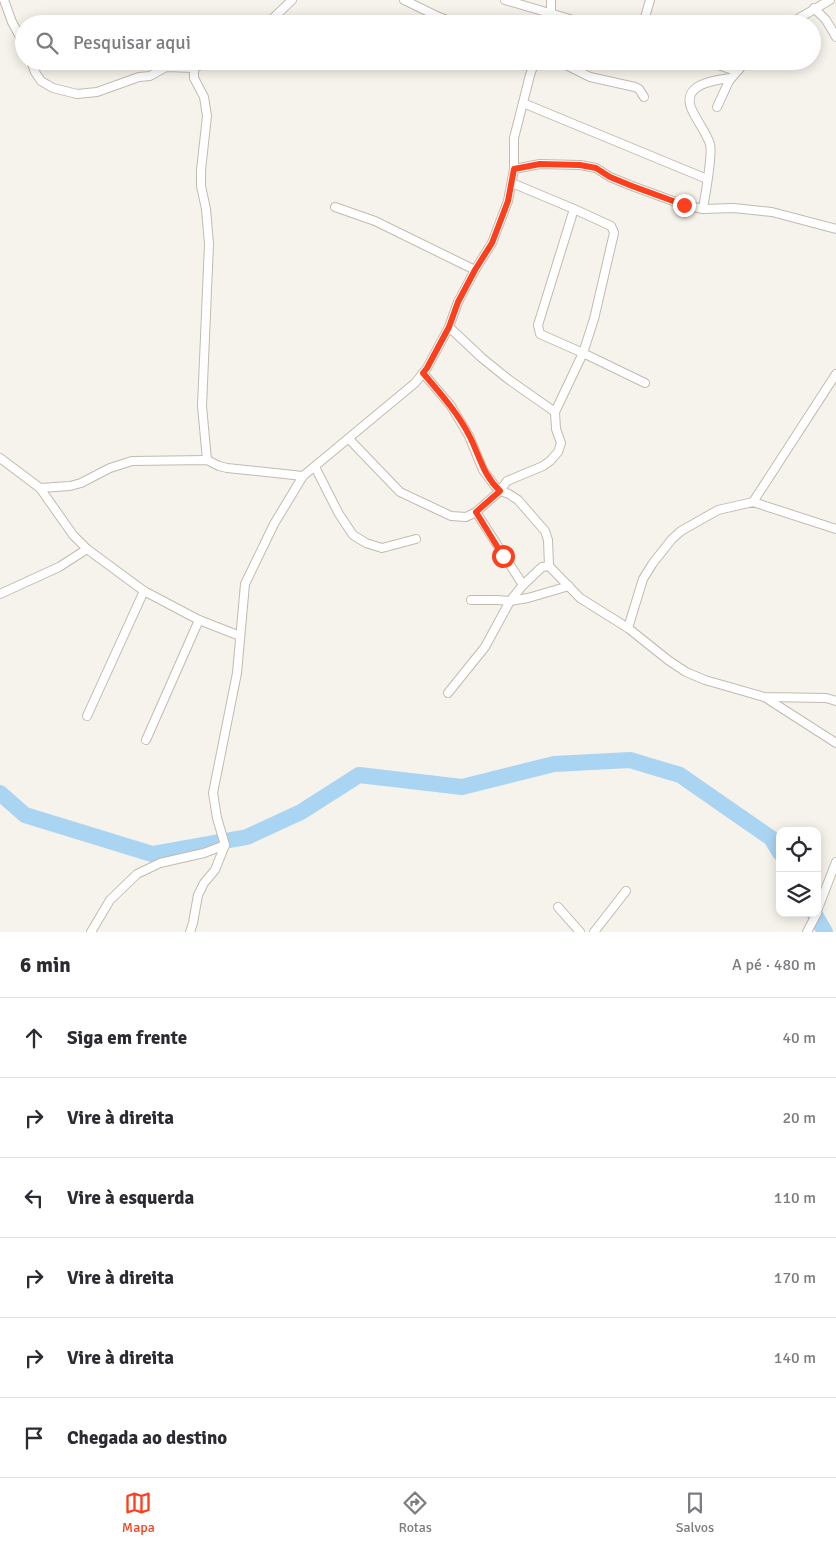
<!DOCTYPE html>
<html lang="pt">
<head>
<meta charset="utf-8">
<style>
	body { margin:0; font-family:Signika,sans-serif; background:#f2f2f3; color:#2b2b33 }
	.controls { position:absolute; right:15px; bottom:15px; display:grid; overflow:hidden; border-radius:10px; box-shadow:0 2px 12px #0003 }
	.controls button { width:45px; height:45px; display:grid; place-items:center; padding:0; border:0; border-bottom:1px solid #e1e1e2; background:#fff; color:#2b2b33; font:25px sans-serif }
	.stop { position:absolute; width:15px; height:15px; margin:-11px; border:4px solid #fc3f1d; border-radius:50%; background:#fff }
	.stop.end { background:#fc3f1d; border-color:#fff; box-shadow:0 1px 5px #0008 }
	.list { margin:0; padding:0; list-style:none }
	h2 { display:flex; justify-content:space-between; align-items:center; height:65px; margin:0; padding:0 20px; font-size:21px }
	h2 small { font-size:16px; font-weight:400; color:#7c7c81 }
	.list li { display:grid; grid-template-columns:32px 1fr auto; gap:15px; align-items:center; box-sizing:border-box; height:80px; padding:0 20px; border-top:1px solid #e1e1e2 }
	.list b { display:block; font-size:19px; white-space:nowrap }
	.list em { font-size:16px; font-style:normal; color:#7c7c81 }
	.icon { flex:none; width:28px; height:28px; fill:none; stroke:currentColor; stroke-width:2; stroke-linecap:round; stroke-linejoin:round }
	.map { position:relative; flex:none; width:836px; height:932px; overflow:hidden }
	.search { position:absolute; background:#fff; box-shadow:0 2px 12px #0003; left:15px; right:15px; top:15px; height:55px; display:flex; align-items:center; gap:12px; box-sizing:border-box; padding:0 18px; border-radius:28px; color:#7c7c81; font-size:19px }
	.sheet { height:545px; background:#fff }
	nav { display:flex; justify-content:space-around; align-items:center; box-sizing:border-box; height:70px; border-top:1px solid #e1e1e2; background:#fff; font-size:14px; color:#7c7c81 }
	nav a { display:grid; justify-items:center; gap:2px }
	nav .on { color:#fc3f1d }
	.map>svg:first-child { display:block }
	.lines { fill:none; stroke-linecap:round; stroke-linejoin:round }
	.river { stroke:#a9d4f2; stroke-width:16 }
	.minor-casing { stroke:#c2bbae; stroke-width:10 }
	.minor { stroke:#fff; stroke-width:8 }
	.route { stroke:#fc3f1d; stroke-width:6 }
</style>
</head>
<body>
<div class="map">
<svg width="836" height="932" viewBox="0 0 836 932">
	<rect width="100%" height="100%" fill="#f6f3ec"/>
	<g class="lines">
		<g class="river">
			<polyline points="0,793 25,815 152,854 247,837 301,812 359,775 462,787 554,764 630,760 680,775 771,838 780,853"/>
			<polyline points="814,913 825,932"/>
		</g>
		<defs>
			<g id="minor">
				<polyline points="4,0 12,22 24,44"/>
				<polyline points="404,0 439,17 458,24"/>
				<polyline points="505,0 587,24"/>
				<polyline points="814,8 826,20 836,37"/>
				<polyline points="267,24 292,0"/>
				<polyline points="548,24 551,13 551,0"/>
				<polyline points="643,24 650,0"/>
				<polyline points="789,24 830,0"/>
				<polyline points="31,61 35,72 41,81 53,88 77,94 97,92 139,77 150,76 166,67 194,68"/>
				<polyline points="558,61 590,77 635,87 639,89 644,97"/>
				<polyline points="706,61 736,71"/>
				<polyline points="523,103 707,179"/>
				<polyline points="717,107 729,81 746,61"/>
				<polyline points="514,169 540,164 580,165 596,168 610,177 632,186 684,205 703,209 734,208 772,212 836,229"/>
				<polyline points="335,207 375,221 475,270"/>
				<polyline points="574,209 538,325 540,334 583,353 645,383"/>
				<path d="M 703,209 C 705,195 713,156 710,144 C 706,132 697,121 692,110 C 680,84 715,80 731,78"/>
				<polyline points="449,327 482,358 508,379 555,412"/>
				<polyline points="423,373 451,406 469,436 483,470 495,486 500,491 509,494 518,500 545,531 548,540 549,566 580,598 628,628 668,660 686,672 705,680 764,697 826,698 836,701"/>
				<polyline points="349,439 400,492 451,516 466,517 476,512 500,491 507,481 543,466 550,461 558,452 561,443 556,429 555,412 583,353 594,319 614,233 613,230 611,226 574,209 512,183"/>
				<polyline points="0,458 40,488 73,535 87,549 144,591 199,620 240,636"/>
				<polyline points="207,460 202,406 209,244 206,209 201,186 201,170 207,116 204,97 194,78 194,68 210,61"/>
				<polyline points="315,467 339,514 353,535 366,543 382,548 416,539"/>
				<polyline points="40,488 70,486 81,483 110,468 132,461 207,460 219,466 227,468 303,476"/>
				<polyline points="753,502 836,374"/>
				<polyline points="476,512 523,585"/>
				<polyline points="0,594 59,567 87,549"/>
				<polyline points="471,600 497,600 510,601 528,598 569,586"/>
				<polyline points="628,628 643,579 653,563 672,539 681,531 718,510 753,502 836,529"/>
				<polyline points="448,693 485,647 510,601 523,585 542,567 549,566"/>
				<polyline points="766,698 836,743"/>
				<polyline points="87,716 144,591"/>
				<polyline points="146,740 199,620"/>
				<polyline points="558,907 580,932"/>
				<polyline points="817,911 836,862"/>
				<polyline points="91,932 110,900 137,874 160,863 204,853 225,845"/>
				<polyline points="190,932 193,923 198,895 204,883 215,870 225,845 217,818 213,793 237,673 245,584 274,524 303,476 415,383 427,368 449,327 458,302 475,270 492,243 508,201 514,169 514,138 530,75 535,61"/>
				<polyline points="594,932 626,891"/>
				<polyline points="807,932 817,913"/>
			</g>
		</defs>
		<use href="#minor" class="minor-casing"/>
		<use href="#minor" class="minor"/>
	</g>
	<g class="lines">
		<path class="route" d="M 503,556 L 476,512 L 500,491 C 483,475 480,457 470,437 C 458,413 440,393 423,373 L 427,368 L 449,327 L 458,302 L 475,270 L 492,243 L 508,201 L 514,169 L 540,164 L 580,165 L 596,168 L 610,177 L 632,186 L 684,205"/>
	</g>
</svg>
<div class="controls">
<button><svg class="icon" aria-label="locate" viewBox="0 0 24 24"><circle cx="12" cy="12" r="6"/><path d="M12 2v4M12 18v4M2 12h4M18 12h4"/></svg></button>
<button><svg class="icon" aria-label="layers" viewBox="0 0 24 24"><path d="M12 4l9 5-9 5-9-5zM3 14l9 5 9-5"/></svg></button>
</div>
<div class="stop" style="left:503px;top:556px"></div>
<div class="stop end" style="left:684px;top:205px"></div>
<div class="search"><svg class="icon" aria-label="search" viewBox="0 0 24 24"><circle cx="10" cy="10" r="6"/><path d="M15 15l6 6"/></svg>Pesquisar aqui</div>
</div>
<section class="sheet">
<h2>6 min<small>A pé · 480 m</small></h2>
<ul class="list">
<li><svg class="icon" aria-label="ahead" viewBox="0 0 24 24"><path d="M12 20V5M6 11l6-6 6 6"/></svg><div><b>Siga em frente</b></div><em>40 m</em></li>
<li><svg class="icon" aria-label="right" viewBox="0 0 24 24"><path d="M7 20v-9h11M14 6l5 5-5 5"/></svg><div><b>Vire à direita</b></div><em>20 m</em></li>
<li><svg class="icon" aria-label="left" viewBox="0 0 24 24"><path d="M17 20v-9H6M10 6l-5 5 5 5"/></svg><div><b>Vire à esquerda</b></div><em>110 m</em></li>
<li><svg class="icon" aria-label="right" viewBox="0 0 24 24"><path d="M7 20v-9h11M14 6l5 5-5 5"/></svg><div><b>Vire à direita</b></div><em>170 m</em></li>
<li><svg class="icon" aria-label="right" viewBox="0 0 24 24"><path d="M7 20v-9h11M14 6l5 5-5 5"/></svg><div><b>Vire à direita</b></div><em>140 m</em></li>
<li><svg class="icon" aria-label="arrive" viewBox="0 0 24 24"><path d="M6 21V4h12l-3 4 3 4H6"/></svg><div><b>Chegada ao destino</b></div></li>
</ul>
</section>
<nav>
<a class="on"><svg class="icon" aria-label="map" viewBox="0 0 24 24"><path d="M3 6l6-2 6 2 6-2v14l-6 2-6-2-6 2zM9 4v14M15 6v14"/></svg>Mapa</a>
<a><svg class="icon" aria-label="directions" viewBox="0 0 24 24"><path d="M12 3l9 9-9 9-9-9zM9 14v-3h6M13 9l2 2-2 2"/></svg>Rotas</a>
<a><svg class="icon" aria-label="saved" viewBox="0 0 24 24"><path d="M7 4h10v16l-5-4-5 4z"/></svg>Salvos</a>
</nav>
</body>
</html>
